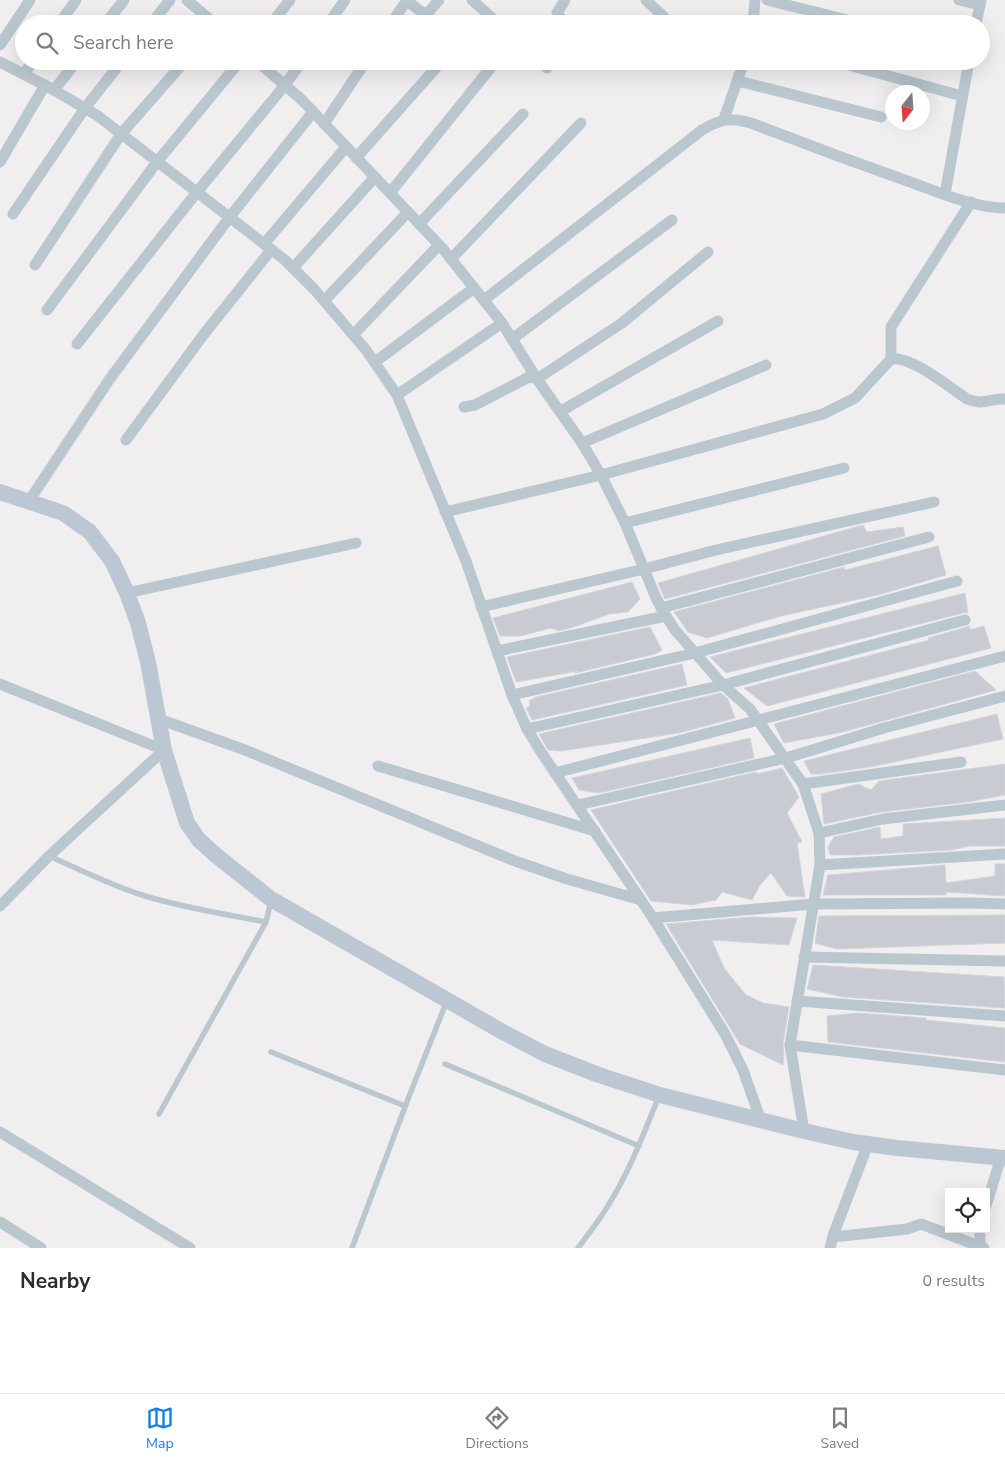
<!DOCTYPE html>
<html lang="en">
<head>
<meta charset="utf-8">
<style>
	body { margin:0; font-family:"Nunito Sans",sans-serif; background:#f2f2f3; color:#2b2b33 }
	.controls { position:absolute; right:15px; bottom:15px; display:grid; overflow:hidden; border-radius:0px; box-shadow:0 5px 20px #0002 }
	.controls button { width:45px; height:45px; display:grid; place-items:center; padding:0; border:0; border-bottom:1px solid #e1e1e2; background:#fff; color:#2b2b33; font:25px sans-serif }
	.compass { position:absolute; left:885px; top:85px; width:45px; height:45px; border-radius:50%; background:#fff; box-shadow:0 5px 20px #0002; rotate:197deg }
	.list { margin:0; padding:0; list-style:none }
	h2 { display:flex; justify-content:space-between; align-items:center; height:65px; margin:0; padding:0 20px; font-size:21px }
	h2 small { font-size:16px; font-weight:400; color:#7c7c81 }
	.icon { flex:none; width:28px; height:28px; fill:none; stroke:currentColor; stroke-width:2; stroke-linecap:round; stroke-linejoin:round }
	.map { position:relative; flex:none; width:1005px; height:1248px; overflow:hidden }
	.search { position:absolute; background:#fff; box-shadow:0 5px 20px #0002; left:15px; right:15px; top:15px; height:55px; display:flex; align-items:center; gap:12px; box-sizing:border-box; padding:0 18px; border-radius:28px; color:#7c7c81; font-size:19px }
	.sheet { height:145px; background:#fff }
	nav { display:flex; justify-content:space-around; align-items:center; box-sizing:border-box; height:70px; border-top:1px solid #e1e1e2; background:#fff; font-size:14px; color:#7c7c81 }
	nav a { display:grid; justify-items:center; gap:2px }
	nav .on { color:#0c7cee }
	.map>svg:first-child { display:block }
	.building { fill:#c8ccd2; stroke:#d2d5db }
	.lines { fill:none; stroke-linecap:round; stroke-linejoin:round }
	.lane { stroke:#bbc7cf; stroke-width:5.5 }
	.street { stroke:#bbc7cf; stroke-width:11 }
	.secondary { stroke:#bbc8d4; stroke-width:16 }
</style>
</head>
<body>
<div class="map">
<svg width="1005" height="1248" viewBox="0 0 1005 1248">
	<rect width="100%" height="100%" fill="#f1eeef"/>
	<g class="building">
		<polygon points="863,525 867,532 903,527 905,536 665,599 658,583"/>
		<polygon points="938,546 946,575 878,595 781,616 707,638 688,632 674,612 844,567 845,570"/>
		<polygon points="632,582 640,599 628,612 609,614 571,628 559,631 550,628 521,636 500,636 493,618"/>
		<polygon points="965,593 968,613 963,613 726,673 710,657"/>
		<polygon points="970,626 970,630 984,626 991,648 767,706 744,688 929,640 928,638"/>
		<polygon points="650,627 662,650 655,654 575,673 578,671 516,682 507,657"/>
		<polygon points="682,664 687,685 532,720 526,708 530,706 529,701 536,697"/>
		<polygon points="975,671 996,690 843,732 784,743 774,724"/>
		<polygon points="721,693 728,699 735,718 679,733 561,751 548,750 539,734"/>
		<polygon points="997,714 1003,739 870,767 821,774 811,774 804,761"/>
		<polygon points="750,738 754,758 599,793 579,790 572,778"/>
		<polygon points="1005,764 1005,795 968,802 881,812 824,824 821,794 858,784 871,790 879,781"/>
		<polygon points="782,768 799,797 787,813 802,842 797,843 805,897 787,896 771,873 760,885 752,900 722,892 716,900 692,905 651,901 591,810 756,772 757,774"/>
		<polygon points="1005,818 1005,846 970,846 951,850 857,855 830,855 828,847 834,837 880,827 881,839 903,836 903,824"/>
		<polygon points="995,864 1005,864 1005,896 946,892 946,895 823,895 828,875 945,865 946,883 995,876"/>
		<polygon points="1005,915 1005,943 837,949 815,943 819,916"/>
		<polygon points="751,917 797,918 789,945 712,940 724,968 746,995 763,1003 789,1007 783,1044 784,1056 783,1065 740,1044 666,924"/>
		<polygon points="813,965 1004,977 1005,1008 843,997 807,989"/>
		<polygon points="859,1013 926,1018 926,1020 1005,1028 1005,1062 828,1042 827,1016"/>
	</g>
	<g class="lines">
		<g class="lane">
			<path d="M 49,856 C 81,870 112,886 145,896 C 184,908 225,914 266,922"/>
			<polyline points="271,1052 405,1106"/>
			<polyline points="445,1064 639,1146"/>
			<polyline points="159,1114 266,922 271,901"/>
			<polyline points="352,1248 408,1099 446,1003"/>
			<path d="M 578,1248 C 588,1234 600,1220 609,1204 C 630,1170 644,1133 659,1096"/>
		</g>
		<g class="street">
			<polyline points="187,0 215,24"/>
			<polyline points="472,0 499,24"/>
			<polyline points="565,0 557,13 566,24"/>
			<polyline points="646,0 671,24"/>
			<polyline points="767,0 863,24"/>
			<polyline points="959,0 980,5"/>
			<polyline points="407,1 438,24"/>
			<polyline points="426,15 439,0"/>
			<polyline points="59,24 76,0"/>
			<polyline points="105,24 124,0"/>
			<polyline points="151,24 170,0"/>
			<polyline points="271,24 290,0"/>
			<polyline points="328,24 345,0"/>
			<polyline points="391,24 407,0"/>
			<polyline points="753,24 755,0"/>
			<polyline points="976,24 981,0"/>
			<polyline points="0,45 30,0"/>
			<polyline points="257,61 302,100 443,249 502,323 537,379 582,443 601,475 625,523 656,598 666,616 675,630 723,685 750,709 803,784 819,833 820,865 790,1045 804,1131"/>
			<polyline points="540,61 547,68"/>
			<polyline points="834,61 962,96"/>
			<polyline points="0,62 54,90 98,116 285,260 314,289 366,350 397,395 466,561 512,695 527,729 541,752 653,918 725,1034 743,1070 761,1121"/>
			<polyline points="24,74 33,61"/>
			<polyline points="738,81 881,117"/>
			<polyline points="54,90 77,61"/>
			<polyline points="724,119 744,61"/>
			<polyline points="324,124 366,61"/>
			<polyline points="356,158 442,61"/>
			<polyline points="0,162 45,85"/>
			<polyline points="390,193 496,61"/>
			<polyline points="945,194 969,61"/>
			<polyline points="13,214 85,108 122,61"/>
			<polyline points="419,224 523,114"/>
			<polyline points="264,244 346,147"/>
			<polyline points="451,259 581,123"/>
			<polyline points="35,265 121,134 185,61"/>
			<polyline points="293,268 375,177"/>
			<polyline points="325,300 408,212"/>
			<path d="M 484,300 L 702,130 C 721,119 729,117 751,123 C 805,144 859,164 913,183 C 940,193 976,208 1005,208"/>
			<polyline points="47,310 157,162 240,61"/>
			<polyline points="354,334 439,245"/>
			<polyline points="512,339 672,220"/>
			<polyline points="77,344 197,192 285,85 302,61"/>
			<polyline points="891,359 891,327 971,202"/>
			<polyline points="375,362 474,288"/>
			<polyline points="397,395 502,323"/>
			<polyline points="464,407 475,405 529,377 537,379 622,323 708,252"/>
			<polyline points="561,411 718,321"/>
			<polyline points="126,440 204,334 271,250"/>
			<polyline points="582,443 766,365"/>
			<polyline points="29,501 109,380 229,218 313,112"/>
			<path d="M 445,512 L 601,475 L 823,414 L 855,398 L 891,359 C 911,355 950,388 967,399 C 984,406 990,398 1005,399"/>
			<polyline points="625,523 844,468"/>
			<polyline points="127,593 356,543"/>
			<polyline points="481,607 644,569 716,550 934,502"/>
			<polyline points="661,608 929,537"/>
			<polyline points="497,651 666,616"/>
			<polyline points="0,684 164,750 49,856 0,906"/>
			<polyline points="512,695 695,653 957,581"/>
			<polyline points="159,719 245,750 515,861 567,879 641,900"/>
			<polyline points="527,729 723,685 965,620"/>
			<polyline points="378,766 595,831"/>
			<polyline points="555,773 1005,656"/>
			<polyline points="803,784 961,762"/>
			<polyline points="578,805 786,758 884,728 1005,696"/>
			<polyline points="819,833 883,819 1005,805"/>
			<polyline points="820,865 1005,854"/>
			<polyline points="653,918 813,904 971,903 1005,904"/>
			<polyline points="804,957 1005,961"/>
			<polyline points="797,1001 1005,1016"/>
			<polyline points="790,1045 1005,1070"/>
			<polyline points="0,1132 190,1248"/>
			<polyline points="986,1206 1001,1157"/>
			<polyline points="0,1222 41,1248"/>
			<polyline points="980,1229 980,1248"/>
			<polyline points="833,1237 907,1229 921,1224 984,1248"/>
			<polyline points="830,1248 834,1233 868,1144"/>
		</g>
		<polyline class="secondary" points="0,492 63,513 90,532 112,561 127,593 138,623 148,662 164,750 187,823 199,840 218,857 271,899 501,1031 545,1054 599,1075 660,1095 804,1131 853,1142 897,1148 1005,1158"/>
	</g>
</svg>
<div class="controls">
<button><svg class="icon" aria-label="locate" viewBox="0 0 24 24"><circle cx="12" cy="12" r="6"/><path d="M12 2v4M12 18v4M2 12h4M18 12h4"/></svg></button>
</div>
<svg class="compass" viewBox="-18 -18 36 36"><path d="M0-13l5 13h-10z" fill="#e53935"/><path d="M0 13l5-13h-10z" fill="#7c7c81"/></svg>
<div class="search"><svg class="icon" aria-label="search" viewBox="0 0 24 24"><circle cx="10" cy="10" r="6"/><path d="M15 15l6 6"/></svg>Search here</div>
</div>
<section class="sheet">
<h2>Nearby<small>0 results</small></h2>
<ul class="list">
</ul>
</section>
<nav>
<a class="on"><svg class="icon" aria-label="map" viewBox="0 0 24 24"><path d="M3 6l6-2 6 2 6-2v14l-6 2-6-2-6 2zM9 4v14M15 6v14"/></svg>Map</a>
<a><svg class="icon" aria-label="directions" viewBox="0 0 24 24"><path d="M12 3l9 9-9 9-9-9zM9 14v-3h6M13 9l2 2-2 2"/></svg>Directions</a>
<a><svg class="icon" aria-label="saved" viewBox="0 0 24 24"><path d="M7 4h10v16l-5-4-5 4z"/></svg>Saved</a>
</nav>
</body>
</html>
